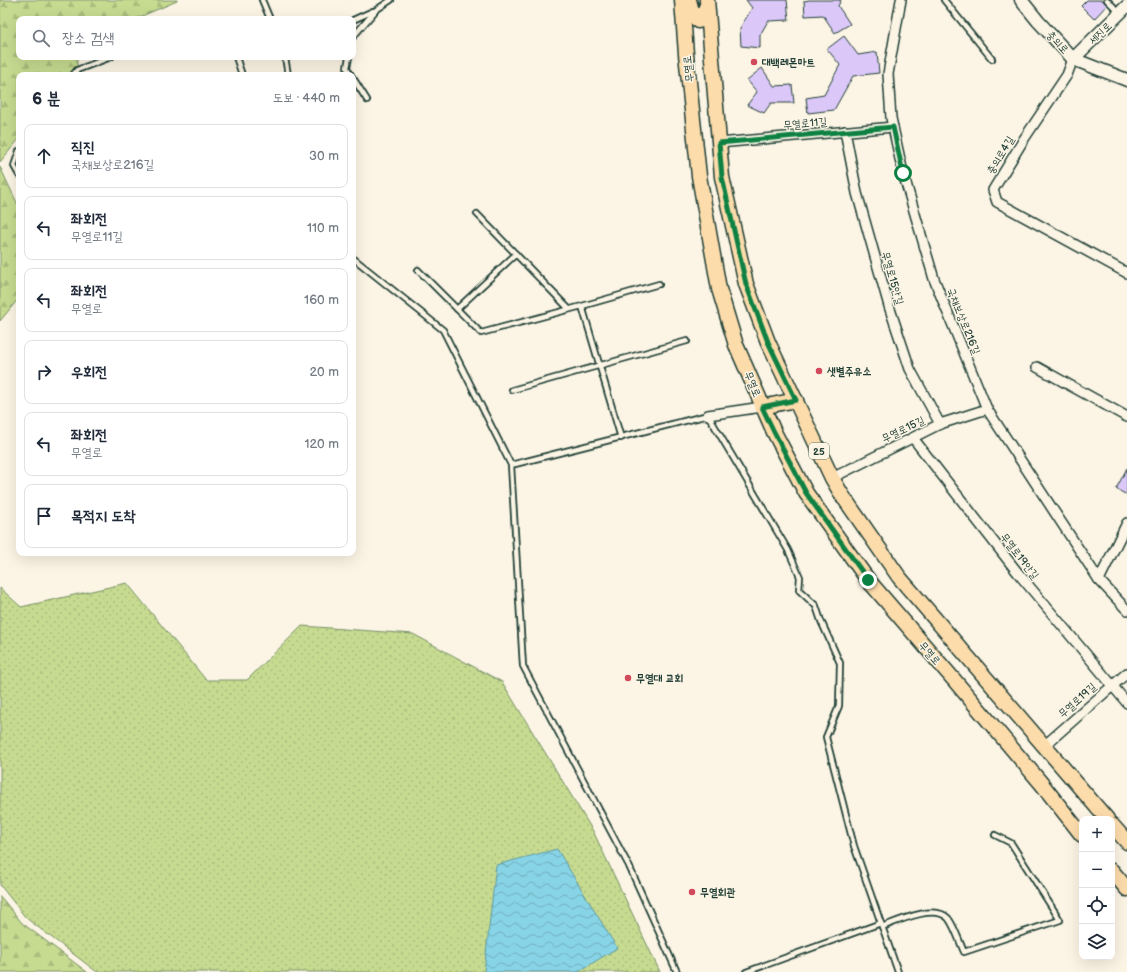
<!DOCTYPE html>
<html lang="ko">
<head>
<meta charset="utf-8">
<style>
	body { margin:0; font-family:"Balsamiq Sans","Poor Story",sans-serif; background:#f6f6f7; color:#1f2937 }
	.controls { position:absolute; right:12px; bottom:12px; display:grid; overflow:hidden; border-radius:8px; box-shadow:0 4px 16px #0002 }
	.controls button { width:36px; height:36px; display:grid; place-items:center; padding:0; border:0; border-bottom:1px solid #e0e1e3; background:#fff; color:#1f2937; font:20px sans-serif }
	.stop { position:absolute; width:12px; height:12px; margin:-9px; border:3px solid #0b8043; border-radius:50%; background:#fff }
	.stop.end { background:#0b8043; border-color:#fff; box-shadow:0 1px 4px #0008 }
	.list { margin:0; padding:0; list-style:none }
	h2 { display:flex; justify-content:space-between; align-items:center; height:52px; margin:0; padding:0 16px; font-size:17px }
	h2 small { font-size:13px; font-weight:400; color:#747a83 }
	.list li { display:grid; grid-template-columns:26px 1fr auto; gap:12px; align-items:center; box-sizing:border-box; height:64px; margin:0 8px 8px; padding:0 8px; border:1px solid #e0e1e3; border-radius:8px }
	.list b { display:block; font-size:15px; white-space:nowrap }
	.list p { margin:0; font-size:13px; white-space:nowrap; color:#747a83 }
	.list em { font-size:13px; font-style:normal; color:#747a83 }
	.icon { flex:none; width:22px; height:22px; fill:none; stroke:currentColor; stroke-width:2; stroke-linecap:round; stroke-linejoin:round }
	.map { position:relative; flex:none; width:1127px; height:972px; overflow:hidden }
	.search { position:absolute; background:#fff; box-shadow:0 4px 16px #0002; left:16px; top:16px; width:340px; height:44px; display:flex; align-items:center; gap:10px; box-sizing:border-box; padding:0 14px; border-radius:8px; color:#747a83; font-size:15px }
	.panel { position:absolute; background:#fff; box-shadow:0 4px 16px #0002; left:16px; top:72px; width:340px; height:484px; border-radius:8px }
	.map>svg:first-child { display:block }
	.grass { fill:url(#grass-dots); stroke:#728c62 }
	.forest { fill:url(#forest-firs); stroke:#728c62 }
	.water { fill:url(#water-waves); stroke:#5e989f }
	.building { fill:#dbc8f9; stroke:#1f3d34 }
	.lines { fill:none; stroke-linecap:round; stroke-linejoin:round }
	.lane-casing { stroke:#1f3d34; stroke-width:8 }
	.street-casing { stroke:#1f3d34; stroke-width:12 }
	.secondary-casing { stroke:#1f3d34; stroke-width:15 }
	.primary-casing { stroke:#1f3d34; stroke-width:17 }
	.lane { stroke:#fcf5e5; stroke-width:4.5 }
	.street { stroke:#fcf5e5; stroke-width:9 }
	.secondary { stroke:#fcf5e5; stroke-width:12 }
	.primary { stroke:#fddcac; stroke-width:14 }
	.route { stroke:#0b8043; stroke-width:5 }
	.poi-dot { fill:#d1495b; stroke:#fcf5e5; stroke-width:1.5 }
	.labels { text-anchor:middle; stroke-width:3; stroke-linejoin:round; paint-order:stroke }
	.shield { fill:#fcf5e5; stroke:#617469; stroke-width:1 }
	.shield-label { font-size:10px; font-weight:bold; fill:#1f3d34 }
	.street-label { font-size:11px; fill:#1f3d34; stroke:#fcf5e5 }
	.poi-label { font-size:11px; font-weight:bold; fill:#1f3d34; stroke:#fcf5e5; text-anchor:start }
</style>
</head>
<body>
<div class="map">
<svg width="1127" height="972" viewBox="0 0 1127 972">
	<defs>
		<pattern id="grass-dots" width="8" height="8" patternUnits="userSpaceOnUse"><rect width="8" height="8" fill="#c6db90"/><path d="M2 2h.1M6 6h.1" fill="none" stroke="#aabd7d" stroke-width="1.8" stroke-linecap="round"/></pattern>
		<pattern id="forest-firs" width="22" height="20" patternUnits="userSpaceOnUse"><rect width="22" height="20" fill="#c6db90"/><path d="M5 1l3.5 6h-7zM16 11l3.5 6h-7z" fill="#aabd7d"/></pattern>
		<pattern id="water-waves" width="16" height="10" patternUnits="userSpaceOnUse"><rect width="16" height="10" fill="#88d4e7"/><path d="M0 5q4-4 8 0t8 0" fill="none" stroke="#6fadbc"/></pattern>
	</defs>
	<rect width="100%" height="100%" fill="#fcf5e5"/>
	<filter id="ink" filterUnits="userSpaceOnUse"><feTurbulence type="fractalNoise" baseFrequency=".025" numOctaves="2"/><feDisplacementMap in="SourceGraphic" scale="8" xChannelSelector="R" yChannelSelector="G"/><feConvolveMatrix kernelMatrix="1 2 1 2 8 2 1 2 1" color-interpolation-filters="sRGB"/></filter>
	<g filter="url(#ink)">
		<polygon class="grass" points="127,583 206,680 247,680 302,626 413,634 502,682 593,831 660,972 97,972 26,918 0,885 0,588 21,607"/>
		<g class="forest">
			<polygon points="0,0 177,0 177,1 135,19 19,19 19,57 77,57 77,70 73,75 19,75 19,139 0,162"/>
			<polygon points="0,167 19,207 19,298 0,321"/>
			<polygon points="0,896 22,923 87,972 0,972"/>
		</g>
		<polygon class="water" points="557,849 617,948 578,972 484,972 496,865"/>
		<g class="building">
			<polygon points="746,0 787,0 789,20 768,21 760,35 760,48 741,46 740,28 752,8"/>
			<polygon points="809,0 841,0 838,6 850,24 835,33 823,15 805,16 804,1"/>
			<polygon points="1087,0 1103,0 1107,5 1094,19 1081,6"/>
			<polygon points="844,36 858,55 877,52 879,73 853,76 834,110 808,113 806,98 824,95 840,65 827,49"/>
			<polygon points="762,68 774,86 792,85 794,103 771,103 764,113 747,105 757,92 747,80"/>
			<polygon points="1127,468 1127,495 1116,489"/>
		</g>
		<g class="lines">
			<defs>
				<g id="lane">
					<polyline points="262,0 270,19"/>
					<polyline points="944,0 992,59"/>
					<polyline points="1107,0 1119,12"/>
					<polyline points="353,20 373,11"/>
					<polyline points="353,37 376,10 391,0"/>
					<polyline points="236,57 242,75"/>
					<polyline points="285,57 288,75"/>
					<polyline points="349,57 347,68 351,75"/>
					<polyline points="73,75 77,70 111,57"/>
					<polyline points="353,78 367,100"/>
					<polyline points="19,151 14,166 19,175"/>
					<polyline points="477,214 569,309"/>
					<polyline points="353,258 443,330 511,465 523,666 629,866 677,972"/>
					<polyline points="418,270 481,333 582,306 621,438"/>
					<polyline points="582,306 659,284"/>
					<polyline points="457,309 516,254"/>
					<polyline points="512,390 687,341"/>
					<polyline points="511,465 708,415 788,550 800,577 799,590 816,606 821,621 840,663 839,706 826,737 854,846 898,972"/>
					<path d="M 882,927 C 898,921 934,904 948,918 C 954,925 960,943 964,952 L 1060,920 L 1011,843 L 995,835"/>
					<polyline points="746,972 881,923"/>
				</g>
				<g id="street">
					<polyline points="901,0 888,74 891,118 903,173 934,279 987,409 1099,580 1127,610"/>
					<polyline points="1073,59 1067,75 1024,139 993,190 997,202 1127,273"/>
					<polyline points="845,131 857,193 889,306 910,369 940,424"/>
					<polyline points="719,143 893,127"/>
					<polyline points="1037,367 1127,417"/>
					<polyline points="708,415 762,407"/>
					<polyline points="913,438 1018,573 1127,703"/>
					<polyline points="832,478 940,424 987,409"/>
					<polyline points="1099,580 1127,523"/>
					<polyline points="1044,746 1127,673"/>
				</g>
				<g id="secondary">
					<polyline points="1021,0 1038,21 1073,59 1127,80"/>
					<polyline points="1073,59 1127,6"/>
				</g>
				<g id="primary">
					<polyline points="682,0 686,54 699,176 719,289 736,345 774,432 806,493 868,580 955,681 1041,783 1082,835"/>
					<polyline points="689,0 693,15 698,21 702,20 706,7"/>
					<polyline points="707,0 722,177 746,284 768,342 832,478 842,495 899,577 1107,819"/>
					<polyline points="762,407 796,400"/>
					<polyline points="1112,825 1127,842"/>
					<polyline points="1112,871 1127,889"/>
				</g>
			</defs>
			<use href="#lane" class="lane-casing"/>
			<use href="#street" class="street-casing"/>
			<use href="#secondary" class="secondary-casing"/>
			<use href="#primary" class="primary-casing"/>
			<use href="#lane" class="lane"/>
			<use href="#street" class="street"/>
			<use href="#secondary" class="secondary"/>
			<use href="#primary" class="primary"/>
		</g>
	</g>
	<g class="lines" filter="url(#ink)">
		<polyline class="route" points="868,580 806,493 774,432 762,407 796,400 768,342 746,284 722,177 719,143 893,127 903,173"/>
	</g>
	<g class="poi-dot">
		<circle cx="754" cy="62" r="4"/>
		<circle cx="819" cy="371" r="4"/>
		<circle cx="628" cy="678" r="4"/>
		<circle cx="692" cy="892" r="4"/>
	</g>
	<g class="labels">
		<rect class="shield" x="809" y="443" width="20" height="16" rx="3"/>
		<g class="shield-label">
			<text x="819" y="455">25</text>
		</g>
		<g class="street-label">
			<text transform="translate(1100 33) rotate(-44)" y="4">세진로</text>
			<text transform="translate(1058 42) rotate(47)" y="4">충의로</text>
			<text transform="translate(688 69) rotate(-97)" y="4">무열로</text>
			<text transform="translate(805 123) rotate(-5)" y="4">무열로11길</text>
			<text transform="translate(1000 155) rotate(-59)" y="4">충의로4길</text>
			<text transform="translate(893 278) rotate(74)" y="4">무열로15안길</text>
			<text transform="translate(964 321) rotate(68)" y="4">국채보상로216길</text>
			<text transform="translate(753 384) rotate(67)" y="4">무열로</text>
			<text transform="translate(903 429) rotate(-26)" y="4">무열로15길</text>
			<text transform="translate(1020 556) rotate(52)" y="4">무열로19안길</text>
			<text transform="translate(930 653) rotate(49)" y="4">무열로</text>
			<text transform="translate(1077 700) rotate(-42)" y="4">무열로19길</text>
		</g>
		<g class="poi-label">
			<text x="762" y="66">대백레몬마트</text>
			<text x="827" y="375">샛별주유소</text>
			<text x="636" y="682">무열대 교회</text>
			<text x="700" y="896">무열회관</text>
		</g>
	</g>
</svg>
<div class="controls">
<button>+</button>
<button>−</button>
<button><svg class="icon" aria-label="locate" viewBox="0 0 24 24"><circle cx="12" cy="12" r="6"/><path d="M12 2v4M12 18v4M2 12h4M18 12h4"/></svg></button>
<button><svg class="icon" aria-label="layers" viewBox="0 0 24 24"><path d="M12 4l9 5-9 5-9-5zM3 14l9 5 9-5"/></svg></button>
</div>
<div class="stop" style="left:903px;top:173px"></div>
<div class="stop end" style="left:868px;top:580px"></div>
<div class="search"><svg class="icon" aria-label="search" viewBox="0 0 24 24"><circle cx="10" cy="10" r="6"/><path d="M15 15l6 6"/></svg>장소 검색</div>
<section class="panel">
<h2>6 분<small>도보 · 440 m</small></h2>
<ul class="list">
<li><svg class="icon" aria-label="ahead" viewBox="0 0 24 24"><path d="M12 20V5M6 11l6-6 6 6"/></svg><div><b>직진</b><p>국채보상로216길</p></div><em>30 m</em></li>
<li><svg class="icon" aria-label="left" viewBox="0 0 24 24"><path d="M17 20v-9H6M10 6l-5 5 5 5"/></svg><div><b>좌회전</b><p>무열로11길</p></div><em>110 m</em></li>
<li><svg class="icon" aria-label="left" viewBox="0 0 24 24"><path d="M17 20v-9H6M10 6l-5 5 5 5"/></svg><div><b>좌회전</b><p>무열로</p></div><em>160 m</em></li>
<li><svg class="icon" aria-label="right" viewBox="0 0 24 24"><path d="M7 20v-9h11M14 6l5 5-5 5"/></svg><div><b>우회전</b></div><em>20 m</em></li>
<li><svg class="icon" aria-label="left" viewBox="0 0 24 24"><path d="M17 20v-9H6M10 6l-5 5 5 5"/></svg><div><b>좌회전</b><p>무열로</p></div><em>120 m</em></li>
<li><svg class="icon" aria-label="arrive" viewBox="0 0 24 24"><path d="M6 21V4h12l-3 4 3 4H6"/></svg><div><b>목적지 도착</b></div></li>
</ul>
</section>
</div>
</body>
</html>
